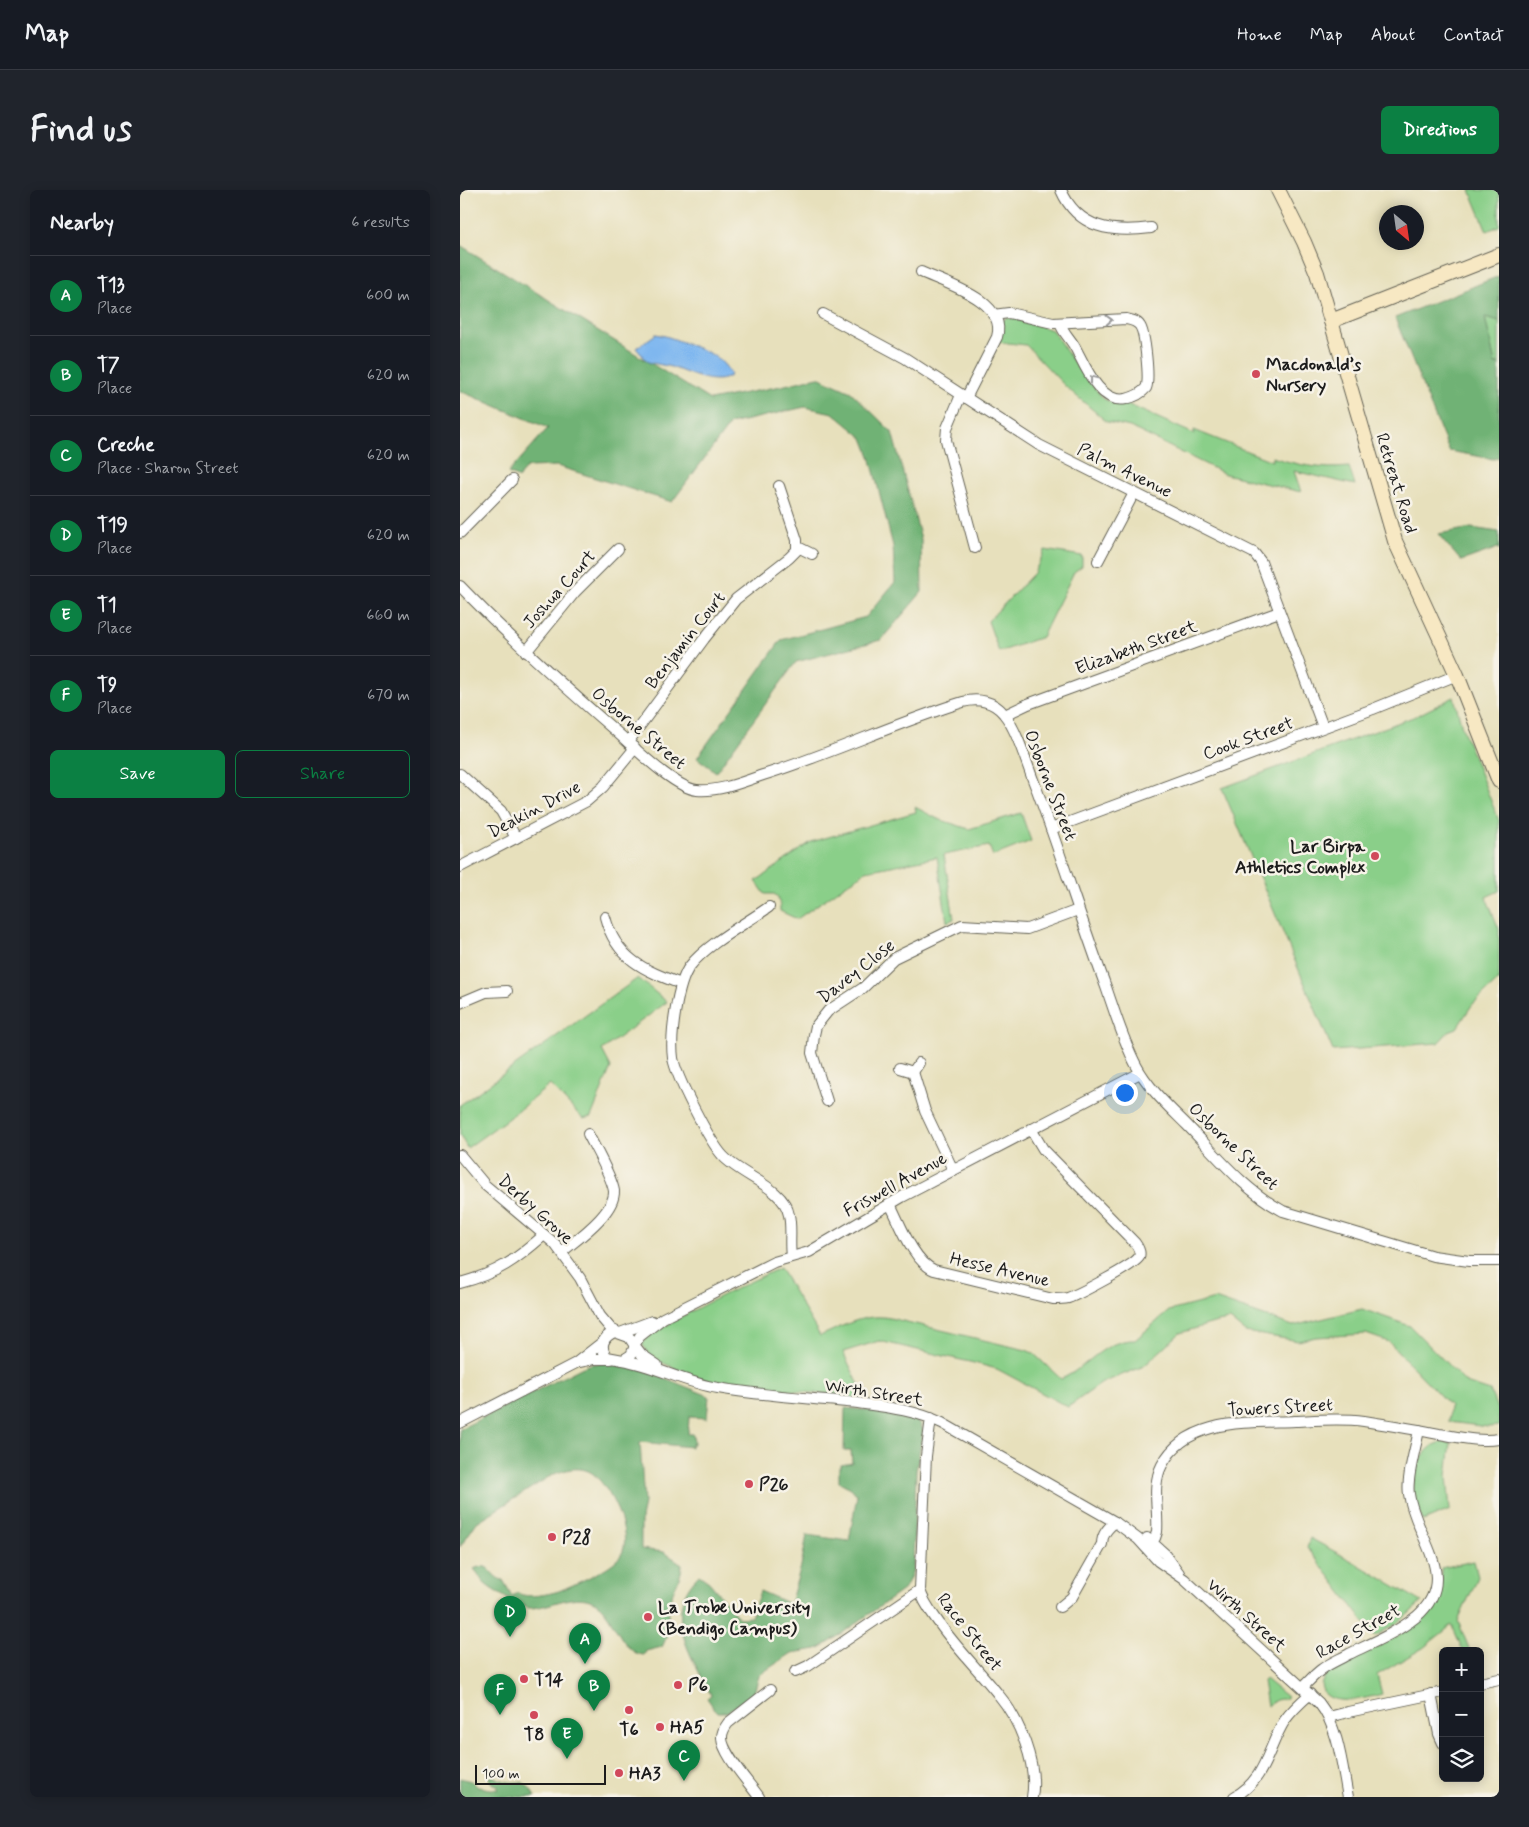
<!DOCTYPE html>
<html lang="en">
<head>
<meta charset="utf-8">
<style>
	body { margin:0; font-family:Mynerve,sans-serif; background:#20242c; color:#f1f3f6 }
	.controls { position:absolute; right:15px; bottom:15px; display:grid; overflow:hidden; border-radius:8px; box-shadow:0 2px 12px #0003 }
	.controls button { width:45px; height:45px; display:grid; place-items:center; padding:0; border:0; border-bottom:1px solid #363941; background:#171b24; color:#f1f3f6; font:25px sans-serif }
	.compass { position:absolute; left:919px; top:15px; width:45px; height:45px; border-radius:50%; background:#171b24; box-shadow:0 2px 12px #0003; rotate:151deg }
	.scale { position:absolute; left:15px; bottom:12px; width:131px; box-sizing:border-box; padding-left:5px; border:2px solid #1c1c1c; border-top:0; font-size:14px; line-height:18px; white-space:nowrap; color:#1c1c1c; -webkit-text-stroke:4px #f7f3e8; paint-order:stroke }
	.you { position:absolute; left:664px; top:902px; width:18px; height:18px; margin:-12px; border:4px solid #fff; border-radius:50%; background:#1a73e8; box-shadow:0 0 0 8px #1a73e833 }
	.badge { display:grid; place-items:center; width:32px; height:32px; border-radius:50%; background:#0b8043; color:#fff; font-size:16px; font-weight:700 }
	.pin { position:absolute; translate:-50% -41px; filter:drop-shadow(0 1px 2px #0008) }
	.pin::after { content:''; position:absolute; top:26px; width:18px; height:15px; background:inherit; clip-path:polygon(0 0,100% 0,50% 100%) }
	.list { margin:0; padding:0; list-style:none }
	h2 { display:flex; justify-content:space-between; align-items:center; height:65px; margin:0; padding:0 20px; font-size:21px }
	h2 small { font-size:16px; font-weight:400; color:#9ea1a6 }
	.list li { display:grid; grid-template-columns:32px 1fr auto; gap:15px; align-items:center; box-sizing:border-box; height:80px; padding:0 20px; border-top:1px solid #363941 }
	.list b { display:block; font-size:19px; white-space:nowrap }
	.list p { margin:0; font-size:16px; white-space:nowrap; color:#9ea1a6 }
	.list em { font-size:16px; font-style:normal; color:#9ea1a6 }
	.actions { display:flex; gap:10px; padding:15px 20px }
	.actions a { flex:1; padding:11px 0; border:1px solid #0b8043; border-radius:8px; text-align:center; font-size:18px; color:#0b8043 }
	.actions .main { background:#0b8043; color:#fff }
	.icon { flex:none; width:28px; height:28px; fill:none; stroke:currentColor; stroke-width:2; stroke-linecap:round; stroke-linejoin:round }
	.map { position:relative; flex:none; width:1039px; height:1607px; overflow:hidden; border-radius:8px }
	header { display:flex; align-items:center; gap:30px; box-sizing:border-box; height:70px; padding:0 25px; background:#171b24; border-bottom:1px solid #363941 }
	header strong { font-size:24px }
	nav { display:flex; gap:28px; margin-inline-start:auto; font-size:18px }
	.intro { display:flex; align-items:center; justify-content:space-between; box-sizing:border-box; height:120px; padding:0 30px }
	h1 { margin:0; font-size:35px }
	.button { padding:12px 22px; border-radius:8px; background:#0b8043; color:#fff; font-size:18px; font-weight:700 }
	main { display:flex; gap:30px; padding:0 30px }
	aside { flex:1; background:#171b24; border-radius:8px; box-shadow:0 2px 12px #0003 }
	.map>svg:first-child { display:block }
	.green { fill:#8acf89; stroke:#537652 }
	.forest { fill:#6fb275; stroke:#466748 }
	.water { fill:#7fb7ef; stroke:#4e6a86 }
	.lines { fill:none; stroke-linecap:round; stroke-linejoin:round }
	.street-casing { stroke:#636154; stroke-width:12 }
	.secondary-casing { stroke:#636154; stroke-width:16 }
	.street { stroke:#fff; stroke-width:10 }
	.secondary { stroke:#f7e8c3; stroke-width:14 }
	.oneway { stroke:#999 }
	.poi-dot { fill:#d1495b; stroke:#f7f3e8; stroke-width:2 }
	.labels { text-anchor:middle; stroke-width:5; stroke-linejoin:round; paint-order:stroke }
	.poi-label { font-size:18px; font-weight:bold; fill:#1c1c1c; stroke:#f7f3e8; text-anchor:start }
	.street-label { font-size:18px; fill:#1c1c1c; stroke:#f7f3e8 }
</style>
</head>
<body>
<header>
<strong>Map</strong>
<nav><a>Home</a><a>Map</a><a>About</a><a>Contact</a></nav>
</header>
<div class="intro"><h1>Find us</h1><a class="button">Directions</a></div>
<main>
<aside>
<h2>Nearby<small>6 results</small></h2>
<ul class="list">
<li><span class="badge">A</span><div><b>T13</b><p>Place</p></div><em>600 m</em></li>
<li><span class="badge">B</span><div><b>T7</b><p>Place</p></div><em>620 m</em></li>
<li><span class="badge">C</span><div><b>Creche</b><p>Place · Sharon Street</p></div><em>620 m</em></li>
<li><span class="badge">D</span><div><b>T19</b><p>Place</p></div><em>620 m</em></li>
<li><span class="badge">E</span><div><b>T1</b><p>Place</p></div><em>660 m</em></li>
<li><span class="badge">F</span><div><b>T9</b><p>Place</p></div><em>670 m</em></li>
</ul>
<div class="actions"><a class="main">Save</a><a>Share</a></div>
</aside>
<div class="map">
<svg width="1039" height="1607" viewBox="0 0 1039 1607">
	<rect width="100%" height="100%" fill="#f7f3e8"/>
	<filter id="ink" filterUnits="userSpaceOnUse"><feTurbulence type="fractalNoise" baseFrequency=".02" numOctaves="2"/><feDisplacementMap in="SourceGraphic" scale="10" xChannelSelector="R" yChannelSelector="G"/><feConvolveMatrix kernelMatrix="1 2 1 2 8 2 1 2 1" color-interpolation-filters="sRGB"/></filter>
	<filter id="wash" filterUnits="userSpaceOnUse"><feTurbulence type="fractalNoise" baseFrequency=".0096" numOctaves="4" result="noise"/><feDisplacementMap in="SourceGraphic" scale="20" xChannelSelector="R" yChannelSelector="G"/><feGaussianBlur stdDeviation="1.12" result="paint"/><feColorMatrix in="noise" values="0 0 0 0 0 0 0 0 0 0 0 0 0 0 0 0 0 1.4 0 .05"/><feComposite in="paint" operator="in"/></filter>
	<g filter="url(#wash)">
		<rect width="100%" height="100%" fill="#e7e0bc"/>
		<g class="green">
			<polygon points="1010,0 1039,0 1039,36 1027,41"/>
			<polygon points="1025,127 1039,131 1039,174 1035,174"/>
			<path d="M 546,128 L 556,128 L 592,140 L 619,180 L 644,209 L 655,214 L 667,214 L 734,244 L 734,240 L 812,271 L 812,267 C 838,275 862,280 889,277 L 895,295 L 834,281 L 841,302 L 765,284 L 670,237 L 647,232 L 606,197 L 566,155 L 539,152 L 541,132 Z"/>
			<polygon points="585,360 622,366 622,376 614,382 582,447 539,462 528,431 574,383"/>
			<polygon points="994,507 1002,537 1039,631 1039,701 1026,707 1039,739 1039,790 1012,815 997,838 989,841 978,853 873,861 762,598 956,526"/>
			<polygon points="455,617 478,629 509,639 561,623 571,651 533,666 529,656 484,665 494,729 487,732 477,667 406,681 337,729 320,721 320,714 318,710 319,708 314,704 305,704 296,691 351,652 456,622"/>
			<polygon points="178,788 207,812 142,860 151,877 131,927 123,929 90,895 46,930 7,958 0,945 0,915"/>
			<path d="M 320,1078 L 360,1146 C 384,1136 403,1123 430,1128 L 566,1160 L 573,1163 L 601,1189 C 627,1178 644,1149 675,1150 L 709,1121 L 755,1109 L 833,1136 L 902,1119 L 950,1136 L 1006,1193 L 1030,1201 L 1039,1223 L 1039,1236 L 1028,1237 L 989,1232 L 990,1216 L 929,1152 L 906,1144 L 856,1147 L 838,1151 L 785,1142 L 770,1130 L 757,1132 L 720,1143 L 684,1176 L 642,1193 L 608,1217 L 537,1179 L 514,1173 L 419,1151 L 383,1162 L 406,1209 L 248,1191 L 230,1185 L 192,1168 L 182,1154 C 189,1139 299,1087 320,1078 Z"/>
			<path d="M 982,1252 L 991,1253 L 987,1286 L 990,1320 L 963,1331 C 960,1324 955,1316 954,1308 C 951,1286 959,1258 982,1252 Z"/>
			<polygon points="850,1348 892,1371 962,1412 937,1434 915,1446 847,1357"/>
			<path d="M 1014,1371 L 1018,1387 L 998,1431 L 1010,1461 L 1003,1461 L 992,1435 L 963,1458 L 917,1485 L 922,1504 C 907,1508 863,1520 861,1494 L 866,1484 C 905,1458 990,1437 981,1378 Z"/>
			<polygon points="805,1489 827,1507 827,1508 816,1510 807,1516 803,1491"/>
		</g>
		<g class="forest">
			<polygon points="0,55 250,210 321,196 358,187 391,202 432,242 461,349 462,402 421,450 336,472 256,582 237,568 321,450 406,427 435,392 433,356 410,266 403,248 373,223 345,217 270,234 212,312 97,276 68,277 63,281 59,288 48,283 88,238 0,201"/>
			<polygon points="1039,86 1039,131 1025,127 1035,174 1039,174 1039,268 1033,269 989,261 935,128"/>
			<polygon points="1011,338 1039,342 1039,360 1038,358 1001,371 978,344"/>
			<path d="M 149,1173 L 182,1179 L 249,1206 L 247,1228 L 229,1227 L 228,1244 L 233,1244 L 234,1254 L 231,1254 L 231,1257 L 180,1252 L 184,1313 L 181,1329 L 181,1359 L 204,1362 L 222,1374 C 222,1388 213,1398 210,1411 C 206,1426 211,1442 202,1457 L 186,1461 L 184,1465 C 161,1464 154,1424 136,1413 C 115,1400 91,1418 69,1418 C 60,1417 28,1398 23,1392 C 20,1388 18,1383 14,1379 C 31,1370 30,1388 43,1390 L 52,1406 L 58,1403 C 66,1409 89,1404 99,1401 C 113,1395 153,1378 161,1365 C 174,1345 149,1295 132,1283 C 119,1275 104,1280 92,1285 L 17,1332 L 0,1357 L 0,1239 L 123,1177 L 132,1174 Z"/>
			<path d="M 385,1218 C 402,1220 449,1222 461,1234 L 463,1241 L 456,1281 L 453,1380 L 447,1395 L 443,1400 L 367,1454 L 357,1459 L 332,1463 L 302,1483 L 299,1486 L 294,1503 L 267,1522 L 258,1522 L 254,1518 L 247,1508 L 251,1505 C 232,1467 200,1423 239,1385 L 249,1392 L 279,1428 L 291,1427 L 300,1401 L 330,1414 L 341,1376 L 347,1345 L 389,1351 L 397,1305 L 391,1298 L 379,1292 L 379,1278 L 381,1278 L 381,1275 L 392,1273 L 391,1261 L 384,1261 Z"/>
			<path d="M 31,1586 C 36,1587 38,1589 42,1590 C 59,1597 62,1583 75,1607 L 0,1607 L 0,1588 L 11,1591 L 18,1597 L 38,1600 L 38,1597 L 30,1591 L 29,1587 Z"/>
		</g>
		<path class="water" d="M 196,144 C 209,146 219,151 230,155 C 248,162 262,167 271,185 C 257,198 226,182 211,177 C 204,175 195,174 188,172 L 176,158 Z"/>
	</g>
	<g filter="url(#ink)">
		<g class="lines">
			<defs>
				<g id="street">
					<path d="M 601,0 C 618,39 652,43 691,38"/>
					<path d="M 461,82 C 485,93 548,111 537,147 L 506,208"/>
					<polyline points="363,124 445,168 579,255 794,363 801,372 863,537"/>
					<path d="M 533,125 L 549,123 L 593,133 L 666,129 C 671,130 677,131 680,136 C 685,143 690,190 686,198 C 681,204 674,207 666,209 C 640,214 626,178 616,159 C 611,149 603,143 600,133"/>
					<polyline points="501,205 487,238 486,250 515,358"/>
					<polyline points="0,343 52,290"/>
					<polyline points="338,357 352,364"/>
					<polyline points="638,371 674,303"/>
					<path d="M 0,396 C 49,447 99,492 152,538 C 171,554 214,598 237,600 C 259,602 283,592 303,585 C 371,564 435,533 503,512 C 518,508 534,511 544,524 C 558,541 568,579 577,600 C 601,665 622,732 646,797 C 655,823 663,850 676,875 C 688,898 709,917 727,935 C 757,966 785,1001 823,1021 L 973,1066 L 1009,1071 L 1039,1071"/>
					<polyline points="66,462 115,402 158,359"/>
					<polyline points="545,525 568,514 819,422"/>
					<polyline points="168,552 244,449 276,409 329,368 337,360 337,350 319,296"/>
					<polyline points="0,584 41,621 56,648"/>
					<polyline points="591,639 913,519 997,485"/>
					<polyline points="0,677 127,611 143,597 175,558"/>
					<path d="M 309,717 C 285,734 247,754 230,776 C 217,793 210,847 213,868 C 216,887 250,952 263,966 C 281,986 324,997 329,1025 C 332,1038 329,1052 331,1066"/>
					<path d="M 145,727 C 156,769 184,780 221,794"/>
					<polyline points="0,813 26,802 47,801"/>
					<polyline points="440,878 453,882 459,873"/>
					<polyline points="453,882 465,921 493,980"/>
					<polyline points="367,911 352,863 354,845 356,836 368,821 403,798 434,768 502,735 567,739 618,720"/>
					<polyline points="0,965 25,995 95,1054 120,1088 140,1126 151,1139 157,1142"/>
					<path d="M 430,1014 C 440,1033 453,1071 474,1080 L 593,1109 C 598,1109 603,1109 608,1108 C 619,1104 675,1075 679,1067 C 681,1062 678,1057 675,1053 L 583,959 L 571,939"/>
					<path d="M 102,1062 C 117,1049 155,1023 154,1001 C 152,987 135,958 128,944"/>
					<path d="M 0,1093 C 38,1083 56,1070 84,1045"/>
					<path d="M 155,1142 L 169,1147 L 175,1156 L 171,1165 L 163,1170 L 147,1167 C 139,1157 143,1146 155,1142 Z"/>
					<polyline points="160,1143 192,1131"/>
					<polyline points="174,1155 180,1146 203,1128 314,1072 349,1062 442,1007 680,883"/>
					<polyline points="175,1156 182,1165 197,1175"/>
					<path d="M 163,1170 C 196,1176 225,1193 258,1198 C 304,1206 351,1208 398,1213 C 427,1217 455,1220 482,1233 L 655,1332 L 678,1349 L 698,1371 L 724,1389 L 859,1513 C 879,1538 882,1576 888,1607"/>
					<polyline points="119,1172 134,1169 151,1169"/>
					<path d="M 471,1228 L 466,1266 L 460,1400 C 463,1412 472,1423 479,1433 C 498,1460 518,1479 538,1504 C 559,1529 578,1574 572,1607"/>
					<polyline points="0,1233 116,1173 144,1151"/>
					<polyline points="687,1348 705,1364 719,1383"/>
					<path d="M 685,1356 L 695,1348 L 697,1342 C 699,1320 691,1296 702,1275 C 727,1227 790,1233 835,1231 C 858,1230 881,1228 904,1231 C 929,1235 954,1239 979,1244 C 999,1247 1019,1252 1039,1249"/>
					<path d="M 600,1417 L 612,1407 L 642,1354 C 642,1344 648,1338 655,1332"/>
					<polyline points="335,1482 348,1476 460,1400"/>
					<polyline points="1020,1493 1039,1489"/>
					<path d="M 843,1497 C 849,1491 855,1484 862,1479 C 870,1473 880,1469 889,1464 C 912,1453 936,1443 956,1427 C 1002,1388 955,1348 949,1304 C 946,1288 956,1257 959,1240"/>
					<polyline points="971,1504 979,1544 983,1553"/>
					<polyline points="869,1527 888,1522 983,1502"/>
					<path d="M 299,1607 C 290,1594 261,1562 262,1547 C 262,1542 265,1537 268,1533 L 310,1500"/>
					<path d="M 774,1607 C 807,1589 807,1558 825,1530 C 832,1520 841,1512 850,1504"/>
				</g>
				<g id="secondary">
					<polyline points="818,0 844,52 857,83 935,351 997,485 1039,591"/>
					<polyline points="871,131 1039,65"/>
				</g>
			</defs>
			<use href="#street" class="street-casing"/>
			<use href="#secondary" class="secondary-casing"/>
			<use href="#street" class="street"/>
			<use href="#secondary" class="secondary"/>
		</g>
		<defs><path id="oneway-chevron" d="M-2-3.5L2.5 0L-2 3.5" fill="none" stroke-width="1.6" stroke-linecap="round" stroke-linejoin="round" transform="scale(1.25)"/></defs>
		<g class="oneway">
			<use href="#oneway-chevron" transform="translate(649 130) rotate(-2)"/>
			<use href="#oneway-chevron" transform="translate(633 189) rotate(-127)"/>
		</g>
	</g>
	<g class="poi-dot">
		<circle cx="796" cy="184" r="5"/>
		<circle cx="915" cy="666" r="5"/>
		<circle cx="289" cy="1294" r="5"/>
		<circle cx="92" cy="1347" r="5"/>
		<circle cx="188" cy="1427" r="5"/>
		<circle cx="64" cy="1489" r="5"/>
		<circle cx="218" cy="1495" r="5"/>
		<circle cx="169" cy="1520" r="5"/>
		<circle cx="74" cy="1525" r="5"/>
		<circle cx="200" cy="1537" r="5"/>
		<circle cx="159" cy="1583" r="5"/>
	</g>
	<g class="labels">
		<g class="poi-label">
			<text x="806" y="180">Macdonald’s<tspan x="806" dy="21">Nursery</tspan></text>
			<text x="905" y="662" text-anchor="end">Lar Birpa<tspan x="905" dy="21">Athletics Complex</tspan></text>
			<text x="299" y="1300">P26</text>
			<text x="102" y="1353">P28</text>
			<text x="198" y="1423">La Trobe University<tspan x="198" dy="21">(Bendigo Campus)</tspan></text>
			<text x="74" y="1495">T14</text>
			<text x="228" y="1501">P6</text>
			<text x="210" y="1543">HA5</text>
			<text x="169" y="1545" text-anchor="middle">T6</text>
			<text x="74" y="1550" text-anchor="middle">T8</text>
			<text x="169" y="1589">HA3</text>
		</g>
		<g class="street-label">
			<text transform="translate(665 280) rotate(26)" y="6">Palm Avenue</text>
			<text transform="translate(937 293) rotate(73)" y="6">Retreat Road</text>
			<text transform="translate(99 399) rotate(-48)" y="6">Joshua Court</text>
			<text transform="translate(225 450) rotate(-52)" y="6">Benjamin Court</text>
			<text transform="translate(676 457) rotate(-20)" y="6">Elizabeth Street</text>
			<text transform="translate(179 538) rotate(40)" y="6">Osborne Street</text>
			<text transform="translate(788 548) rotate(-20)" y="6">Cook Street</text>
			<text transform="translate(591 595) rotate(69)" y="6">Osborne Street</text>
			<text transform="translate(74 619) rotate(-28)" y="6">Deakin Drive</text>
			<text transform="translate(396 781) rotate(-38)" y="6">Davey Close</text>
			<text transform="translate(774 956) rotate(44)" y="6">Osborne Street</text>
			<text transform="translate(435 994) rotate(-29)" y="6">Friswell Avenue</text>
			<text transform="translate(76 1019) rotate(42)" y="6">Derby Grove</text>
			<text transform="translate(540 1079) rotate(13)" y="6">Hesse Avenue</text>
			<text transform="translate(414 1202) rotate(9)" y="6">Wirth Street</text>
			<text transform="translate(820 1217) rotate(-3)" y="6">Towers Street</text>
			<text transform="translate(787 1425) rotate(42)" y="6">Wirth Street</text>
			<text transform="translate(898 1441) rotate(-29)" y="6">Race Street</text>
			<text transform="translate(510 1442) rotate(52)" y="6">Race Street</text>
		</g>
	</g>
</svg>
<div class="controls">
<button>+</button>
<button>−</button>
<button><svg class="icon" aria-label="layers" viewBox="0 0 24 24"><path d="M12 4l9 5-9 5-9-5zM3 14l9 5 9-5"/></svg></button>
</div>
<svg class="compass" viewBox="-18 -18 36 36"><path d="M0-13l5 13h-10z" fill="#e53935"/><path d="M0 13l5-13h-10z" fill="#9ea1a6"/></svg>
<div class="scale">100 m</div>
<div class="you"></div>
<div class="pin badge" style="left:125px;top:1474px">A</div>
<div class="pin badge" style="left:134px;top:1521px">B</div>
<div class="pin badge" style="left:224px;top:1591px">C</div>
<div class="pin badge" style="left:50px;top:1447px">D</div>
<div class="pin badge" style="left:107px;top:1569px">E</div>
<div class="pin badge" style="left:40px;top:1525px">F</div>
</div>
</main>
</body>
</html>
